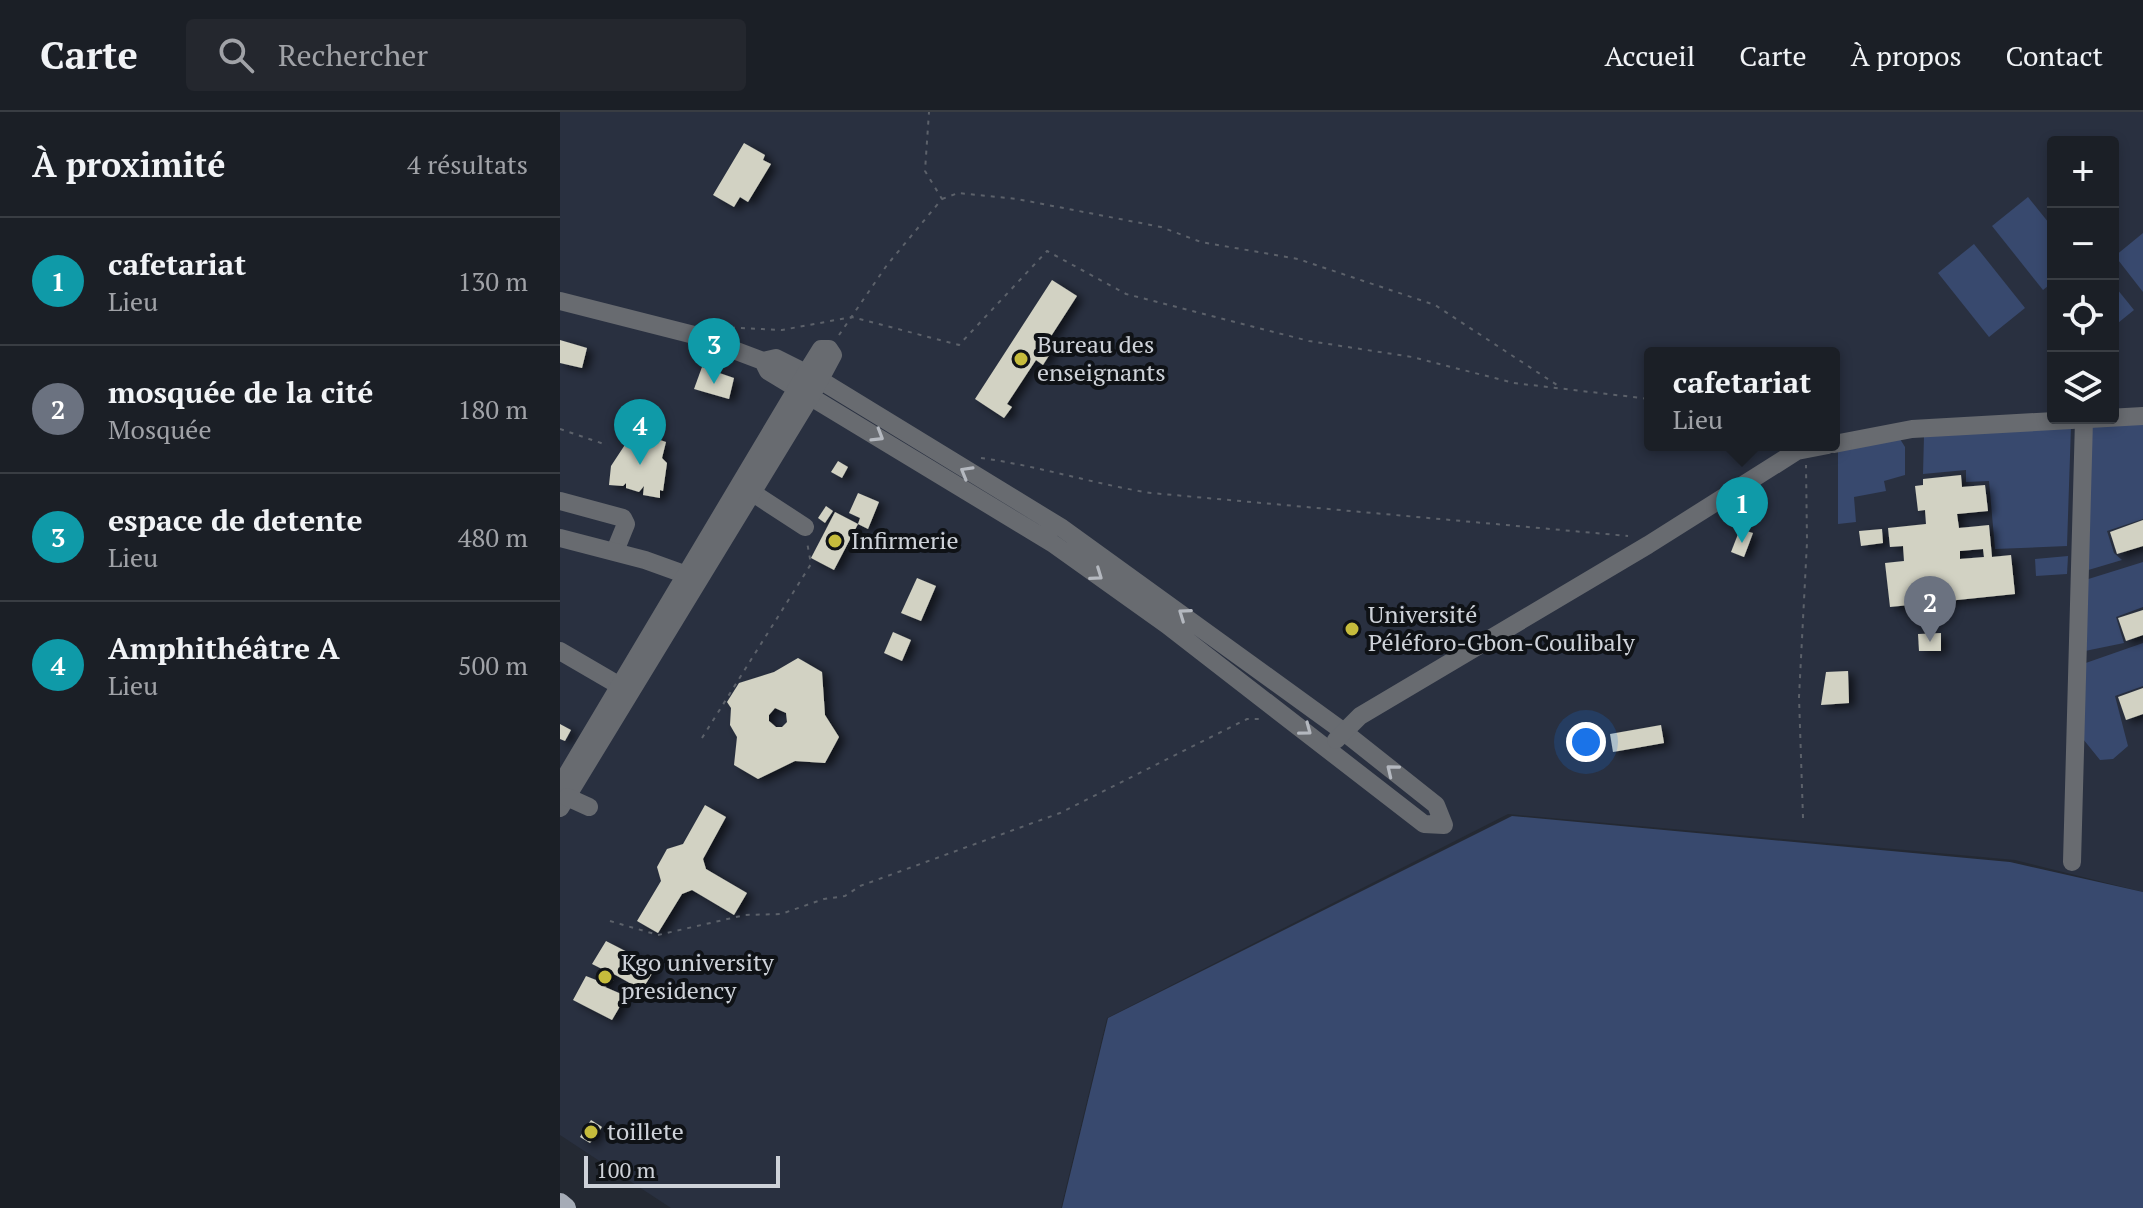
<!DOCTYPE html>
<html lang="fr">
<head>
<meta charset="utf-8">
<style>
	body { margin:0; font-family:"PT Serif",serif; background:#24272e; color:#f1f3f6 }
	.controls { position:absolute; right:24px; top:24px; display:grid; overflow:hidden; border-radius:8px; box-shadow:0 4px 12px #0003 }
	.controls button { width:72px; height:72px; display:grid; place-items:center; padding:0; border:0; border-bottom:2px solid #393d43; background:#1b1f26; color:#f1f3f6; font:40px sans-serif }
	.scale { position:absolute; left:24px; bottom:20px; width:196px; box-sizing:border-box; padding-left:8px; border:4px solid #ced2d9; border-top:0; font-size:22px; line-height:28px; white-space:nowrap; color:#ced2d9; -webkit-text-stroke:6px #0f1216; paint-order:stroke }
	.you { position:absolute; left:1026px; top:630px; width:28px; height:28px; margin:-20px; border:6px solid #fff; border-radius:50%; background:#1a73e8; box-shadow:0 0 0 12px #1a73e833 }
	.badge { display:grid; place-items:center; width:52px; height:52px; border-radius:50%; background:#c6bc3c; color:#fff; font-size:26px; font-weight:700 }
	.pin { position:absolute; translate:-50% -66px; filter:drop-shadow(0 2px 4px #0008) }
	.pin::after { content:''; position:absolute; top:42px; width:28px; height:24px; background:inherit; clip-path:polygon(0 0,100% 0,50% 100%) }
	.popup { position:absolute; left:1084px; top:235px; width:196px; height:104px; box-sizing:border-box; display:grid; place-content:center; border-radius:8px; background:#1b1f26; filter:drop-shadow(0 2px 6px #0005); font-size:26px; white-space:nowrap; color:#a0a2a7 }
	.popup b { font-size:30px; color:#f1f3f6 }
	.popup::after { content:''; position:absolute; left:50%; top:100%; margin-left:-16px; border:16px solid transparent; border-top-color:#1b1f26 }
	.list { margin:0; padding:0; list-style:none }
	h2 { display:flex; justify-content:space-between; align-items:center; height:104px; margin:0; padding:0 32px; font-size:34px }
	h2 small { font-size:26px; font-weight:400; color:#a0a2a7 }
	.list li { display:grid; grid-template-columns:52px 1fr auto; gap:24px; align-items:center; box-sizing:border-box; height:128px; padding:0 32px; border-top:2px solid #393d43 }
	.list b { display:block; font-size:30px; white-space:nowrap }
	.list p { margin:0; font-size:26px; white-space:nowrap; color:#a0a2a7 }
	.list em { font-size:26px; font-style:normal; color:#a0a2a7 }
	.icon { flex:none; width:44px; height:44px; fill:none; stroke:currentColor; stroke-width:2; stroke-linecap:round; stroke-linejoin:round }
	.map { position:relative; flex:none; width:1583px; height:1096px; overflow:hidden }
	header { display:flex; align-items:center; gap:48px; box-sizing:border-box; height:112px; padding:0 40px; background:#1b1f26; border-bottom:2px solid #393d43 }
	header strong { font-size:38px }
	nav { display:flex; gap:44px; margin-inline-start:auto; font-size:28px }
	.search { width:560px; height:72px; background:#24272e; display:flex; align-items:center; gap:20px; box-sizing:border-box; padding:0 28px; border-radius:8px; color:#a0a2a7; font-size:30px }
	main { display:flex }
	aside { flex:1; background:#1b1f26 }
	.map>svg:first-child { display:block }
	.built { fill:#293040; fill-rule:evenodd }
	.green { fill:#38496e }
	.building { fill:#d2d2c3; fill-rule:evenodd; filter:url(#shadow) }
	.lines { fill:none; stroke-linecap:round; stroke-linejoin:round }
	.path { stroke:#5c616a; stroke-width:2; stroke-dasharray:4 6; stroke-linecap:butt }
	.minor { stroke:#686b70; stroke-width:18 }
	.major { stroke:#a6acb7; stroke-width:20 }
	.oneway { stroke:#b4b8bf }
	.poi-dot { fill:#c6bc3c; stroke:#0f1216; stroke-width:3 }
	.labels { text-anchor:middle; stroke-width:8; stroke-linejoin:round; paint-order:stroke }
	.poi-label { font-size:24px; fill:#ced2d9; stroke:#0f1216; text-anchor:start }
</style>
</head>
<body>
<header>
<strong>Carte</strong>
<div class="search"><svg class="icon" aria-label="search" viewBox="0 0 24 24"><circle cx="10" cy="10" r="6"/><path d="M15 15l6 6"/></svg>Rechercher</div>
<nav><a>Accueil</a><a>Carte</a><a>À propos</a><a>Contact</a></nav>
</header>
<main>
<aside>
<h2>À proximité<small>4 résultats</small></h2>
<ul class="list">
<li><span class="badge" style="background:#0f9aa8">1</span><div><b>cafetariat</b><p>Lieu</p></div><em>130 m</em></li>
<li><span class="badge" style="background:#6b7280">2</span><div><b>mosquée de la cité</b><p>Mosquée</p></div><em>180 m</em></li>
<li><span class="badge" style="background:#0f9aa8">3</span><div><b>espace de detente</b><p>Lieu</p></div><em>480 m</em></li>
<li><span class="badge" style="background:#0f9aa8">4</span><div><b>Amphithéâtre A</b><p>Lieu</p></div><em>500 m</em></li>
</ul>
</aside>
<div class="map">
<svg width="1583" height="1096" viewBox="0 0 1583 1096">
	<defs>
		<filter id="shadow"><feDropShadow dx="6" dy="3.5" stdDeviation="4" flood-color="#0009"/></filter>
	</defs>
	<rect width="100%" height="100%" fill="#242933"/>
	<path class="built" d="M 0,0 L 1583,0 L 1583,780 L 1455,748 L 948,702 L 547,906 L 501,1096 L 111,1096 L 0,1023 ZM 1493,30 L 1553,30 L 1553,306 L 1493,306 ZM 1090,241 L 1274,241 L 1274,333 L 1090,333 Z"/>
	<g class="green">
		<polygon points="1468,85 1493,116 1493,170 1483,178 1432,114"/>
		<polygon points="1583,121 1583,180 1555,144"/>
		<polygon points="1414,132 1465,196 1429,225 1378,161"/>
		<polygon points="1553,172 1574,198 1553,215"/>
		<polygon points="1583,311 1583,407 1547,419 1554,441 1562,448 1525,459 1531,314"/>
		<polygon points="1511,314 1507,434 1435,437 1429,369 1406,370 1406,358 1363,362 1364,324"/>
		<polygon points="1340,327 1345,335 1345,363 1324,369 1326,379 1294,385 1296,410 1278,412 1278,338"/>
		<polygon points="1508,444 1507,462 1476,464 1475,447"/>
		<polygon points="1583,450 1583,495 1556,505 1564,531 1520,540 1522,469"/>
		<polygon points="1583,531 1583,574 1555,584 1568,634 1553,647 1540,648 1519,622 1520,553"/>
		<polygon points="952,704 1450,750 1583,780 1583,1096 502,1096 548,906"/>
	</g>
	<g class="building">
		<polygon points="184,31 205,43 203,48 211,52 188,90 180,85 174,95 153,83"/>
		<polygon points="492,168 517,184 486,232 493,237 483,253 476,248 447,292 452,295 444,306 415,287"/>
		<polygon points="0,228 27,236 22,256 0,251"/>
		<polygon points="142,255 174,266 169,287 134,277"/>
		<polygon points="74,319 106,330 102,346 107,351 103,379 100,378 100,386 83,383 84,374 79,380 66,376 66,371 63,374 49,373 51,354"/>
		<polygon points="278,349 288,355 282,366 271,360"/>
		<path d="M 1401,363 L 1402,375 L 1425,373 L 1428,399 L 1397,402 L 1399,416 L 1429,413 L 1432,445 L 1451,443 L 1455,482 L 1330,495 L 1325,451 L 1344,449 L 1343,434 L 1330,435 L 1328,416 L 1366,412 L 1365,398 L 1358,399 L 1355,374 L 1363,373 L 1363,367 ZM 1423,437 L 1424,445 L 1400,447 L 1400,439 Z"/>
		<polygon points="298,381 319,390 308,417 298,412 300,406 289,401"/>
		<polygon points="266,394 273,399 265,411 258,406"/>
		<polygon points="275,400 298,412 274,458 251,446"/>
		<polygon points="1583,408 1583,434 1557,442 1550,420"/>
		<polygon points="1180,417 1193,421 1184,445 1171,440"/>
		<polygon points="1322,417 1323,431 1301,434 1299,419"/>
		<polygon points="357,466 376,474 361,509 341,501"/>
		<polygon points="1583,498 1583,523 1566,529 1558,506"/>
		<polygon points="333,520 351,528 342,549 324,541"/>
		<polygon points="1381,521 1381,539 1359,539 1358,522"/>
		<path d="M 238,546 L 262,560 L 265,603 L 279,625 L 265,651 L 235,649 L 198,667 L 174,653 L 177,625 L 170,613 L 171,596 L 167,590 L 179,571 L 214,560 ZM 215,596 L 226,601 L 227,610 L 222,615 L 216,615 L 209,609 L 209,603 Z"/>
		<polygon points="1288,559 1289,591 1261,593 1266,560"/>
		<polygon points="1583,576 1583,602 1566,608 1558,585"/>
		<polygon points="0,612 11,618 5,629 0,627"/>
		<polygon points="1101,613 1104,631 1053,640 1050,622"/>
		<polygon points="145,693 166,705 143,747 146,757 187,781 174,803 132,778 122,782 98,821 77,809 101,769 97,755 107,737 123,732"/>
		<polygon points="46,829 96,855 82,878 52,861 54,868 45,875 66,884 52,908 13,888 26,864 36,868 37,863 46,859 32,852"/>
		<polygon points="31,1008 42,1015 30,1031 20,1025"/>
	</g>
	<g class="lines">
		<g class="path">
			<polyline points="382,87 398,81 457,87 601,115 641,130 738,147 875,193 1000,275"/>
			<polyline points="161,215 222,218 292,205 399,233 487,139 566,182 749,229 852,245 954,271 1090,287"/>
			<polyline points="279,223 327,153 382,87 365,59 369,0"/>
			<polyline points="0,317 44,332"/>
			<path d="M 421,346 C 479,354 534,372 591,381 L 1068,424"/>
			<polyline points="142,626 251,452 247,430"/>
			<polyline points="1243,706 1239,585 1247,430 1246,353"/>
			<polyline points="50,809 98,823 185,803 221,802 264,787 285,784 300,774 500,701 687,607 702,607"/>
		</g>
		<g class="minor">
			<polyline points="0,189 134,223 203,249 208,259 492,431 607,513 864,712 884,713 876,693 784,620 502,416 260,268 216,246 203,249"/>
			<polyline points="1274,332 1352,317 1583,304"/>
			<polyline points="193,381 245,415"/>
			<polyline points="0,389 63,406 66,412 55,439"/>
			<polyline points="0,426 85,448 135,466"/>
			<polyline points="0,539 60,574"/>
			<polyline points="776,628 800,604 1088,433 1237,339 1268,333"/>
			<polyline points="0,674 246,261 261,237 269,237 273,243 251,284 0,696"/>
			<polyline points="7,685 29,695"/>
			<polyline points="1512,750 1524,308"/>
		</g>
		<polyline class="major" points="0,1091 6,1096"/>
	</g>
	<defs><path id="oneway-chevron" d="M-2-3.5L2.5 0L-2 3.5" fill="none" stroke-width="1.6" stroke-linecap="round" stroke-linejoin="round" transform="scale(2)"/></defs>
	<g class="oneway">
		<use href="#oneway-chevron" transform="translate(318 324) rotate(31)"/>
		<use href="#oneway-chevron" transform="translate(406 360) rotate(-150)"/>
		<use href="#oneway-chevron" transform="translate(537 463) rotate(35)"/>
		<use href="#oneway-chevron" transform="translate(624 502) rotate(-145)"/>
		<use href="#oneway-chevron" transform="translate(746 618) rotate(37)"/>
		<use href="#oneway-chevron" transform="translate(832 658) rotate(-141)"/>
	</g>
	<g class="poi-dot">
		<circle cx="461" cy="247" r="8"/>
		<circle cx="275" cy="429" r="8"/>
		<circle cx="792" cy="517" r="8"/>
		<circle cx="45" cy="865" r="8"/>
		<circle cx="31" cy="1020" r="8"/>
	</g>
	<g class="labels">
		<g class="poi-label">
			<text x="477" y="241">Bureau des<tspan x="477" dy="28">enseignants</tspan></text>
			<text x="291" y="437">Infirmerie</text>
			<text x="808" y="511">Université<tspan x="808" dy="28">Péléforo-Gbon-Coulibaly</tspan></text>
			<text x="61" y="859">Kgo university<tspan x="61" dy="28">presidency</tspan></text>
			<text x="47" y="1028">toillete</text>
		</g>
	</g>
</svg>
<div class="controls">
<button>+</button>
<button>−</button>
<button><svg class="icon" aria-label="locate" viewBox="0 0 24 24"><circle cx="12" cy="12" r="6"/><path d="M12 2v4M12 18v4M2 12h4M18 12h4"/></svg></button>
<button><svg class="icon" aria-label="layers" viewBox="0 0 24 24"><path d="M12 4l9 5-9 5-9-5zM3 14l9 5 9-5"/></svg></button>
</div>
<div class="scale">100 m</div>
<div class="you"></div>
<div class="pin badge" style="left:1182px;top:431px;background:#0f9aa8">1</div>
<div class="popup"><b>cafetariat</b>Lieu</div>
<div class="pin badge" style="left:1370px;top:530px;background:#6b7280">2</div>
<div class="pin badge" style="left:154px;top:272px;background:#0f9aa8">3</div>
<div class="pin badge" style="left:80px;top:353px;background:#0f9aa8">4</div>
</div>
</main>
</body>
</html>
